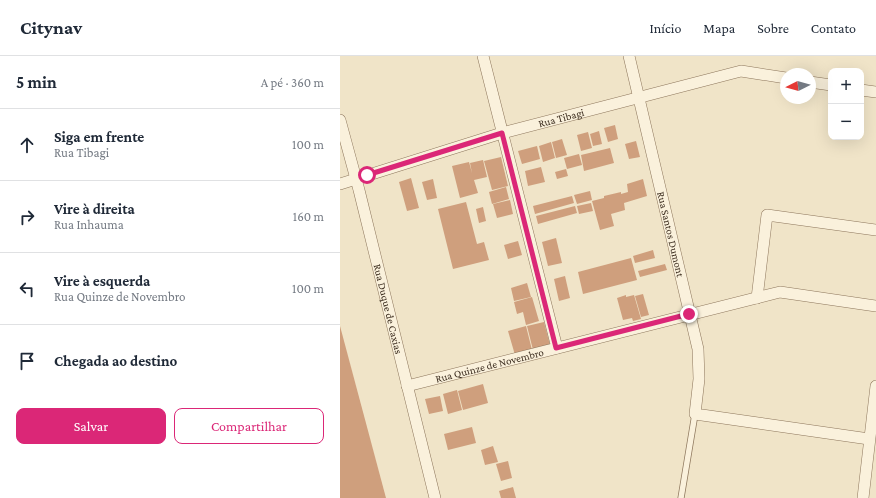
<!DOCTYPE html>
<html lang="pt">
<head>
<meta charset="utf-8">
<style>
	body { margin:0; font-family:"Crimson Pro",serif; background:#f6f6f7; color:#1f2937 }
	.controls { position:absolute; right:12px; top:12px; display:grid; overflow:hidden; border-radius:8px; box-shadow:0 4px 16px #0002 }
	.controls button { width:36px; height:36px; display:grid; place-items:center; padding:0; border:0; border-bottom:1px solid #e0e1e3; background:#fff; color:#1f2937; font:20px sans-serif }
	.compass { position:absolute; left:440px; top:12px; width:36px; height:36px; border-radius:50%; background:#fff; box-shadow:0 4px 16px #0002; rotate:264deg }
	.stop { position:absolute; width:12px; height:12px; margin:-9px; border:3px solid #db2777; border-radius:50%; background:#fff }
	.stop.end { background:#db2777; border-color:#fff; box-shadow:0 1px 4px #0008 }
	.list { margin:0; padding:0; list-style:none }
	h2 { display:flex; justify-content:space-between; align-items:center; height:52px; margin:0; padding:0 16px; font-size:17px }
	h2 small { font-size:13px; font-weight:400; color:#747a83 }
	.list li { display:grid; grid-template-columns:26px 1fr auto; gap:12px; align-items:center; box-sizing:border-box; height:72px; padding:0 16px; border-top:1px solid #e0e1e3 }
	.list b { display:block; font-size:15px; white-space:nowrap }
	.list p { margin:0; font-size:13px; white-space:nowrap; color:#747a83 }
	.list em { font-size:13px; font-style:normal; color:#747a83 }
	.actions { display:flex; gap:8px; padding:12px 16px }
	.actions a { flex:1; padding:9px 0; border:1px solid #db2777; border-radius:8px; text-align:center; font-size:14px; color:#db2777 }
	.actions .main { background:#db2777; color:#fff }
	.icon { flex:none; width:22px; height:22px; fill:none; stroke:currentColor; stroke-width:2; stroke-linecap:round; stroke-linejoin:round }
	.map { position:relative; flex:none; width:536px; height:442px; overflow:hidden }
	header { display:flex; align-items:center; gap:24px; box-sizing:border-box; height:56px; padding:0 20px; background:#fff; border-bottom:1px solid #e0e1e3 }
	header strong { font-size:19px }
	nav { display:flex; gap:22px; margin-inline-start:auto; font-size:14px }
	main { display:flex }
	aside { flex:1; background:#fff }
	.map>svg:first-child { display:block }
	.building { fill:#cf9f7d }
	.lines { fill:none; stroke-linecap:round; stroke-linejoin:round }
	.lane-casing { stroke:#8d765c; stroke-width:7 }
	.street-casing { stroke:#8d765c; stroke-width:12 }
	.lane { stroke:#faf1dc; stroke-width:5.5 }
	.street { stroke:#faf1dc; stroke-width:11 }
	.route { stroke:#db2777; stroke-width:5 }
	.labels { text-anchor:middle; stroke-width:3; stroke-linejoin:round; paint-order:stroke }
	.street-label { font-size:11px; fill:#3d2e20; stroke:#f7eed8 }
</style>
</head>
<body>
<header>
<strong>Citynav</strong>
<nav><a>Início</a><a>Mapa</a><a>Sobre</a><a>Contato</a></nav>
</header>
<main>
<aside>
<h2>5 min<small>A pé · 360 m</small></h2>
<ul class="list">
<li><svg class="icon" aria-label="ahead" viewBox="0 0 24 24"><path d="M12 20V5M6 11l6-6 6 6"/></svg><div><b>Siga em frente</b><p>Rua Tibagi</p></div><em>100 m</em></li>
<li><svg class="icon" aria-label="right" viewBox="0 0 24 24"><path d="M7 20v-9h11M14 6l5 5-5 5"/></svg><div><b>Vire à direita</b><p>Rua Inhauma</p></div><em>160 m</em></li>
<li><svg class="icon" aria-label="left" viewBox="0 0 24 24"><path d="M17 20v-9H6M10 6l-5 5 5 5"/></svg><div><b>Vire à esquerda</b><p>Rua Quinze de Novembro</p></div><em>100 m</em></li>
<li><svg class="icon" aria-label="arrive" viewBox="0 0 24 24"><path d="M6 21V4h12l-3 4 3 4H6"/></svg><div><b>Chegada ao destino</b></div></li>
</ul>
<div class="actions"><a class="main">Salvar</a><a>Compartilhar</a></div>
</aside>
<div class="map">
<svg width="536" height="442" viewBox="0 0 536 442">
	<rect width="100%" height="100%" fill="#f0e4c8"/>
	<g class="building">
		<polygon points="275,69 278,83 268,86 264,72"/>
		<polygon points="259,75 262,88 253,90 250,78"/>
		<polygon points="248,76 252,92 241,95 237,79"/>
		<polygon points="222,83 227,99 216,102 212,86"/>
		<polygon points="296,85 300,101 289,103 285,88"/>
		<polygon points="211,86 215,102 203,106 199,90"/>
		<polygon points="197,90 200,103 182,108 178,95"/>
		<polygon points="270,92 274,107 244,115 241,99"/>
		<polygon points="239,98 242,109 227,113 224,102"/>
		<polygon points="161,101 168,130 152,134 144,105"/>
		<polygon points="143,104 147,121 134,124 138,137 120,142 112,110 129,106 132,117 130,107"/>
		<polygon points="201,111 205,126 188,130 185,115"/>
		<polygon points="226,113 228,120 217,123 215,116"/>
		<polygon points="71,122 79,152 67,155 59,126"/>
		<polygon points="93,123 97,142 87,144 82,126"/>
		<polygon points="303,123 307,140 284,147 285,154 271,158 274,170 260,174 252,145 264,142 264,140 281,136 281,138 288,136 287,128"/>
		<polygon points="166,131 169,143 152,148 149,136"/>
		<polygon points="250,135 252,144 237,148 234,139"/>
		<polygon points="232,140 234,147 195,158 193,150"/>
		<polygon points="170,144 173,158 157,162 153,148"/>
		<polygon points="126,146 137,188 144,186 149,204 113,213 98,153"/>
		<polygon points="251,147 253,155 239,158 237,150"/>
		<polygon points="235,150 237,157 198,168 196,160"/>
		<polygon points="143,151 146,165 139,167 136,153"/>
		<polygon points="216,182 222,207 208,210 202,186"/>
		<polygon points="178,185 182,199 168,203 164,189"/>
		<polygon points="313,194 315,202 295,207 293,200"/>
		<polygon points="291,202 297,224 243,238 238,216"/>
		<polygon points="325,208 327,214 300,221 298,215"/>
		<polygon points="225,220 230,242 219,245 214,223"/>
		<polygon points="187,227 191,241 174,245 171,232"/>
		<polygon points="303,238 309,259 301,261 295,240"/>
		<polygon points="286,239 286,241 294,239 301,263 293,265 292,262 283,264 277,242"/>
		<polygon points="192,241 199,265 186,269 183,256 177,258 174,246"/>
		<polygon points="204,266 210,289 193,294 187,270"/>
		<polygon points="0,270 46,442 0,442"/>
		<polygon points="186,270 192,294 175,299 168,275"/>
		<polygon points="143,328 148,347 123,354 118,335"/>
		<polygon points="117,334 122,354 108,358 103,338"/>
		<polygon points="100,340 103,355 89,358 85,343"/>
		<polygon points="132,371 136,387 108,394 104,378"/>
		<polygon points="153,390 158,406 145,409 141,394"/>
		<polygon points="168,405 172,422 161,425 156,408"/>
		<polygon points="173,431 176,442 161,442 159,435"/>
	</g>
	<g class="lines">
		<defs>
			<polyline id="lane" points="341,442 355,358"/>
			<g id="street">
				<polyline points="143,0 217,292"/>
				<path id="s1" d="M 289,0 L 358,293 L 359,323 L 355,358 L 529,383"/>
				<polyline points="470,26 491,29"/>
				<polyline points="521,34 536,36"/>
				<path id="s2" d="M 0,64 L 19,134 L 95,442"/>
				<path id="s3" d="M 0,128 L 162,77 L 401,15 L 446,22"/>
				<polyline points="417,242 427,159 536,174"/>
				<path id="s4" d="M 67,330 L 440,236 L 536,250"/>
				<polyline points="523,442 536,330"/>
			</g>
		</defs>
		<use href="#lane" class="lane-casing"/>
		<use href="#street" class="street-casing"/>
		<use href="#lane" class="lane"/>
		<use href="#street" class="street"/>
	</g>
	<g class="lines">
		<polyline class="route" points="27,119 162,77 216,292 349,258"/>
	</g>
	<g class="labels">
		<g class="street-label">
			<text dy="4" stroke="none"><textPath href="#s3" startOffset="231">Rua Tibagi</textPath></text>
			<text dy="4" stroke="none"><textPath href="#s1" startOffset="183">Rua Santos Dumont</textPath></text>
			<text dy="4" stroke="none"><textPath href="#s2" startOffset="195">Rua Duque de Caxias</textPath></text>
			<text dy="4" stroke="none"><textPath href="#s4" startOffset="85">Rua Quinze de Novembro</textPath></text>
		</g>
	</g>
</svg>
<div class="controls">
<button>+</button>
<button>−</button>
</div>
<svg class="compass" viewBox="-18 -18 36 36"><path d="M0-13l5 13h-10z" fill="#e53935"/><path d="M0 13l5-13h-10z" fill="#747a83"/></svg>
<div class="stop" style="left:27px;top:119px"></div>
<div class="stop end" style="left:349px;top:258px"></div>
</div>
</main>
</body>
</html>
